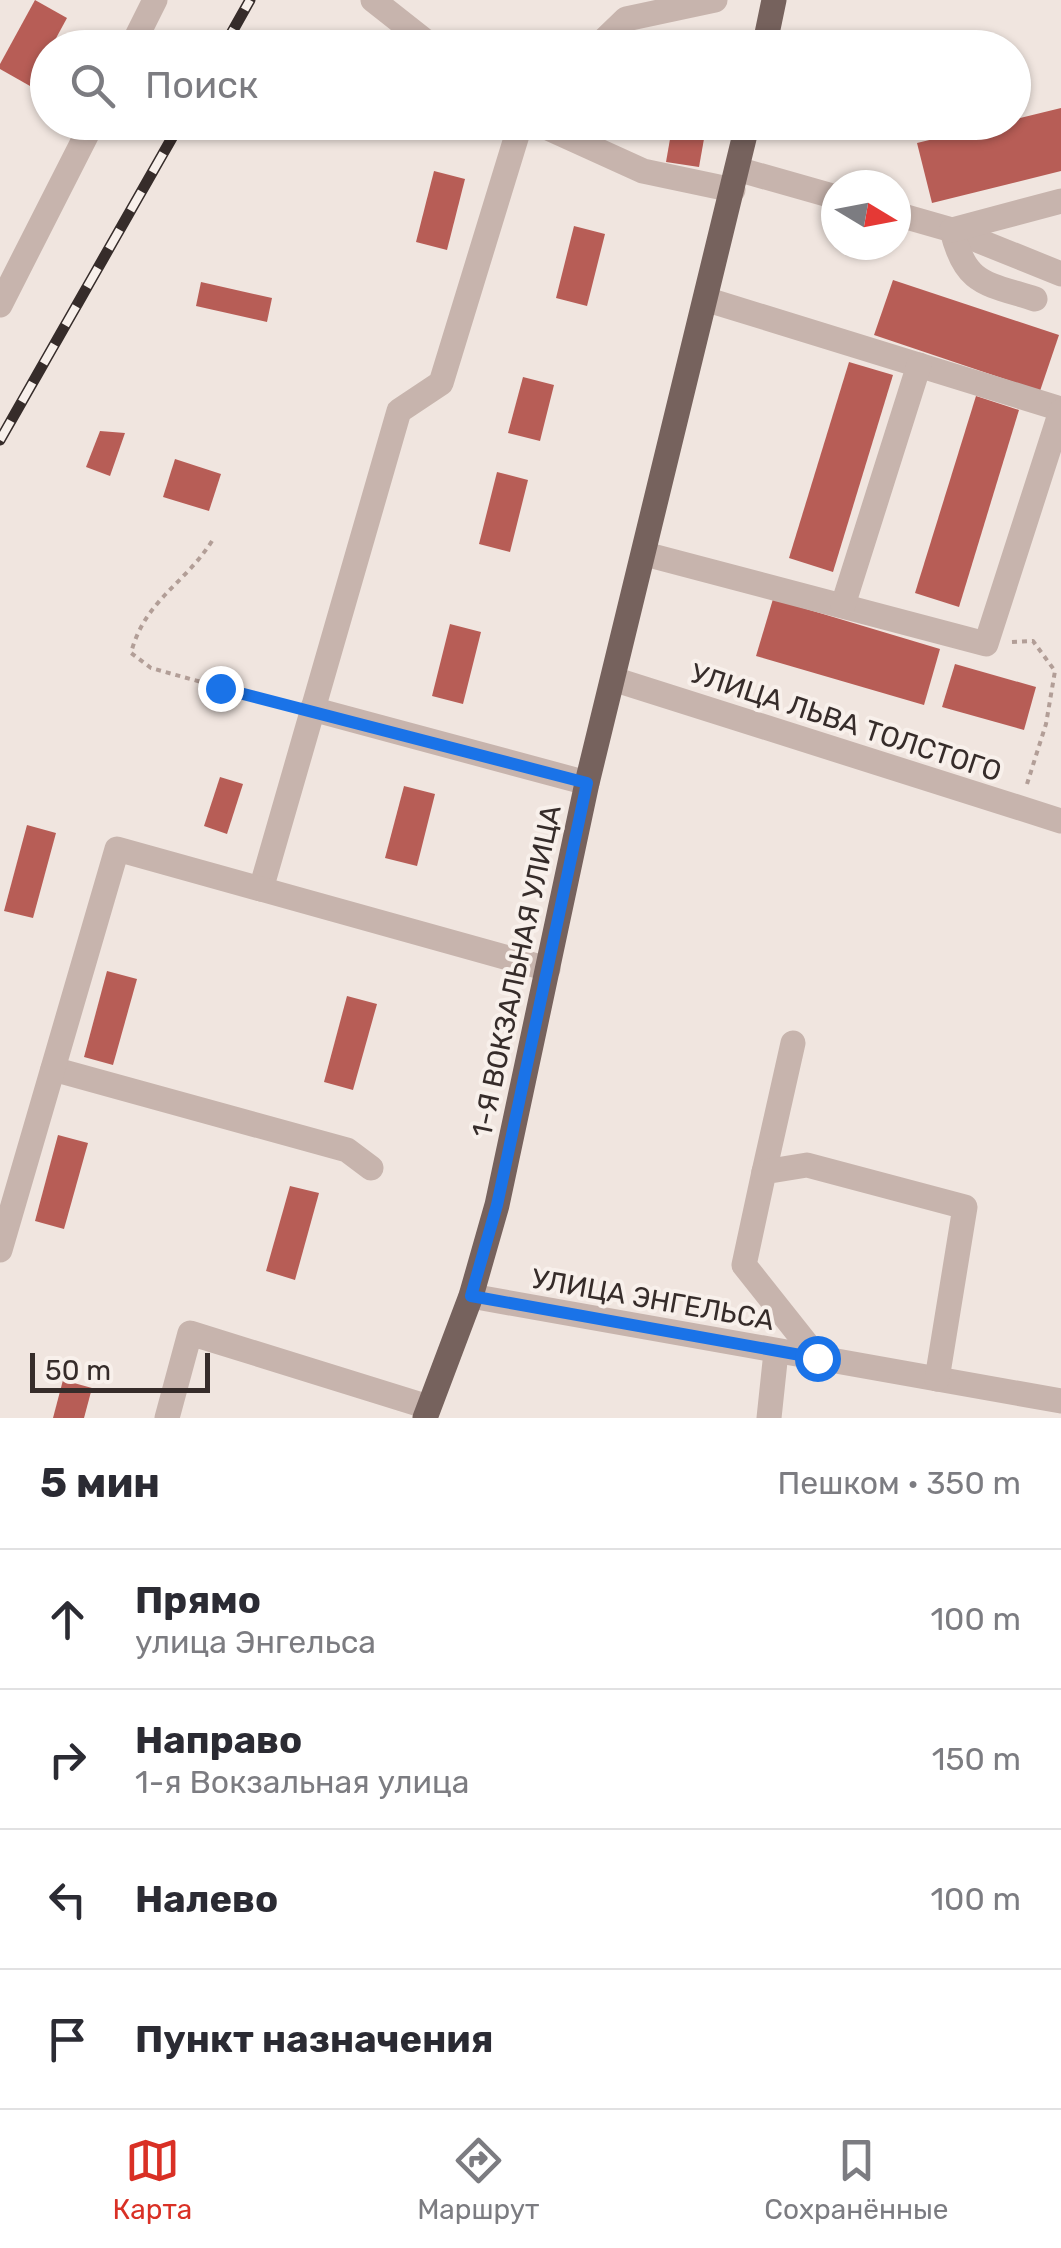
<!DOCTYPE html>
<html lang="ru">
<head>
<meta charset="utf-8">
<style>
	body { margin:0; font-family:Rubik,sans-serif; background:#f2f2f3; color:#2b2b33 }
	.compass { position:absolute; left:821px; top:170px; width:90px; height:90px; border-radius:50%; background:#fff; box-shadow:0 2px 8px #0004; rotate:100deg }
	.scale { position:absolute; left:30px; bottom:25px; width:180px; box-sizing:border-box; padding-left:10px; border:5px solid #362c2a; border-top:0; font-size:28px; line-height:35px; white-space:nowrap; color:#362c2a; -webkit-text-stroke:8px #f8f0eb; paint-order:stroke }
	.stop { position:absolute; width:30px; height:30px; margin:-22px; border:8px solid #1a73e8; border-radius:50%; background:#fff }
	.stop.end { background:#1a73e8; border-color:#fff; box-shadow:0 2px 10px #0008 }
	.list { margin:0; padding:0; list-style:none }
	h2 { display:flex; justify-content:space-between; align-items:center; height:130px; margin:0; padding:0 40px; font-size:42px }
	h2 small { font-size:32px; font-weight:400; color:#7c7c81 }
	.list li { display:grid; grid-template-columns:65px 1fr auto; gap:30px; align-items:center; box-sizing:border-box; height:140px; padding:0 40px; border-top:2px solid #e1e1e2 }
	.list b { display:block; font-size:38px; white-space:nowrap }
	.list p { margin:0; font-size:32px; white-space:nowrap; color:#7c7c81 }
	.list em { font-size:32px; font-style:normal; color:#7c7c81 }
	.icon { flex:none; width:55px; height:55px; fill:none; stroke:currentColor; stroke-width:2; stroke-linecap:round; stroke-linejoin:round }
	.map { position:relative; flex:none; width:1061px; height:1418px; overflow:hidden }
	.search { position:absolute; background:#fff; box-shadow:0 2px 8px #0004; left:30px; right:30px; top:30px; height:110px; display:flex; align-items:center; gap:25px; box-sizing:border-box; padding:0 35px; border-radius:55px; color:#7c7c81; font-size:38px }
	.sheet { height:690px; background:#fff }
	nav { display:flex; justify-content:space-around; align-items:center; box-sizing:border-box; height:140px; border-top:2px solid #e1e1e2; background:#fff; font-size:28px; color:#7c7c81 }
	nav a { display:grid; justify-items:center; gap:5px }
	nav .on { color:#d93025 }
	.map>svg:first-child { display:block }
	.building { fill:#b75d56 }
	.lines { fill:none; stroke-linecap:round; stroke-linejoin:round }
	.path { stroke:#b29e97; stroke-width:4; stroke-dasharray:5 5; stroke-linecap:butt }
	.minor { stroke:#c7b4ad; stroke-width:25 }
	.major { stroke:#76625d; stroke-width:25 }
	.rail-casing { stroke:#362c2a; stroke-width:11 }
	.rail { stroke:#f8f0eb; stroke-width:8; stroke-dasharray:22; stroke-linecap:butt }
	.route { stroke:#1a73e8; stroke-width:12 }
	.labels { text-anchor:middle; stroke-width:8; stroke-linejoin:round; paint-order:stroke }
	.street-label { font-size:28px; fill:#362c2a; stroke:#f8f0eb }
</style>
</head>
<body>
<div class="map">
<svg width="1061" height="1418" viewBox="0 0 1061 1418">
	<rect width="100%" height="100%" fill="#f0e5df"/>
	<g class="building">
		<polygon points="35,0 67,18 30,86 0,69 0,64"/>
		<polygon points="661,39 695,46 695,48 659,48"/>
		<polygon points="1061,108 1061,171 932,203 917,143"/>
		<polygon points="673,122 707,122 699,167 666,162"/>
		<polygon points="434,171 465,179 447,250 416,242"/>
		<polygon points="574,226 605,234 587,306 556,298"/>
		<polygon points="893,280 1059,335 1040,391 874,335"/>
		<polygon points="201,282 272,298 267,322 196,306"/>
		<polygon points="849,362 893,375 833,572 789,558"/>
		<polygon points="523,377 554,385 540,441 508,433"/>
		<polygon points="976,396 1019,410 959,607 915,593"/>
		<polygon points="100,431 125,433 110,476 86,467"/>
		<polygon points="175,459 221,474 209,511 163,497"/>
		<polygon points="497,472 528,480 510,552 479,544"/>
		<polygon points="773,599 940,649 924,705 756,656"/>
		<polygon points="450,624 481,632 463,704 432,696"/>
		<polygon points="955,664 1036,687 1024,730 942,707"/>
		<polygon points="220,777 243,784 227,834 204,826"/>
		<polygon points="404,786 435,794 417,866 385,858"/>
		<polygon points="27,825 56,833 33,918 4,911"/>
		<polygon points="107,971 137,979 113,1065 84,1057"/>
		<polygon points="347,996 377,1004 353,1090 324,1082"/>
		<polygon points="58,1135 88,1143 64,1229 35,1221"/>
		<polygon points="290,1186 319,1193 295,1280 266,1271"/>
		<polygon points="63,1380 92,1388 84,1418 53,1418"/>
	</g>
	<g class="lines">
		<g class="path">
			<path d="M 212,541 C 183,586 145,600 131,653 L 151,668 L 287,706"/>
			<polyline points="1012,642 1033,641 1055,671 1046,724 1027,784"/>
		</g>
		<g class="minor">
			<polyline points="373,0 434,48"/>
			<polyline points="131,48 155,0"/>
			<polyline points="596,48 626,19 715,0"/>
			<polyline points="535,122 643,171 733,190"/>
			<polyline points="737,169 836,197"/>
			<polyline points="896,214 952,230 1061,274"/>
			<path d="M 952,230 C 965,285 985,283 1035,299"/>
			<polyline points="952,230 1061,201"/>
			<polyline points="708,300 1061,409"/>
			<polyline points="0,305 93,122"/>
			<polyline points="645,554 986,644 1061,411"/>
			<polyline points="843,605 919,365"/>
			<polyline points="613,679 1061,821"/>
			<polyline points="312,709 587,783"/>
			<polyline points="261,889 399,411 441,383 521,122"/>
			<polyline points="53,1069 347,1150 371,1168"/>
			<polyline points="764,1172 793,1043"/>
			<polyline points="0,1250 117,849 548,969"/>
			<polyline points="471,1296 1061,1401"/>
			<polyline points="817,1357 744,1265 764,1172 807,1165 965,1207 937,1379"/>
			<polyline points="167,1418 190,1333 428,1407"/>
			<polyline points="769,1418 776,1352"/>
		</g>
		<g class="major">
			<polyline points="764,48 774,0"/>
			<polyline points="425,1418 471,1296 497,1205 587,783 748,122"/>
		</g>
		<defs>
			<g id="rail">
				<polyline points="223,48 250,0"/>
				<polyline points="0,440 181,122"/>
			</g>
		</defs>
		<use href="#rail" class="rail-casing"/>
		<use href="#rail" class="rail"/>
	</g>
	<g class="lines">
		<polyline class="route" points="220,688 587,783 497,1205 471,1296 817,1358"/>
	</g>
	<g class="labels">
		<g class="street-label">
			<text transform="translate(846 722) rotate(18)" y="10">УЛИЦА ЛЬВА ТОЛСТОГО</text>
			<text transform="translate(516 971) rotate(-78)" y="10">1-Я ВОКЗАЛЬНАЯ УЛИЦА</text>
			<text transform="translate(653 1299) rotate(10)" y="10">УЛИЦА ЭНГЕЛЬСА</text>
		</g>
	</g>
</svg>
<svg class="compass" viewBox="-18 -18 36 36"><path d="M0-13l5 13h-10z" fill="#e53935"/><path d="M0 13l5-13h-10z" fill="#7c7c81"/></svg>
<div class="scale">50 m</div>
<div class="stop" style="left:817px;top:1358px"></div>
<div class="stop end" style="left:220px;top:688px"></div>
<div class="search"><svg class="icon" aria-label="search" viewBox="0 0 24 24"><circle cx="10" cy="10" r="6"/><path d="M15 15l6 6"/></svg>Поиск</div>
</div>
<section class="sheet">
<h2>5 мин<small>Пешком · 350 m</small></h2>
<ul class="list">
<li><svg class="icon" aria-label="ahead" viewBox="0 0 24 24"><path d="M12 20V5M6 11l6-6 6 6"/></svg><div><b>Прямо</b><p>улица Энгельса</p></div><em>100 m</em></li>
<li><svg class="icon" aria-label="right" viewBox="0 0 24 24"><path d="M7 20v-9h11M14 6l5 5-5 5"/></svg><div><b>Направо</b><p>1-я Вокзальная улица</p></div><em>150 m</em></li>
<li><svg class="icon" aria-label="left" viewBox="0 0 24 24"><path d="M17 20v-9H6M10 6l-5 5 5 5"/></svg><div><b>Налево</b></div><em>100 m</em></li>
<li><svg class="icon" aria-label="arrive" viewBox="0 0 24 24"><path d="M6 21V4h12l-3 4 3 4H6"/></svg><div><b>Пункт назначения</b></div></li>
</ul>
</section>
<nav>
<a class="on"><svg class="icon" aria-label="map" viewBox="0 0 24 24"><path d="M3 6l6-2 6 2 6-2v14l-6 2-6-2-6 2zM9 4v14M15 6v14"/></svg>Карта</a>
<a><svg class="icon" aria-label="directions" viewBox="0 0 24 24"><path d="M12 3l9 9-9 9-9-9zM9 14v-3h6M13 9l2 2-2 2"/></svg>Маршрут</a>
<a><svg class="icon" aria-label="saved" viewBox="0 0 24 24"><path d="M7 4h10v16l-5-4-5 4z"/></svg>Сохранённые</a>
</nav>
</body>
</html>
